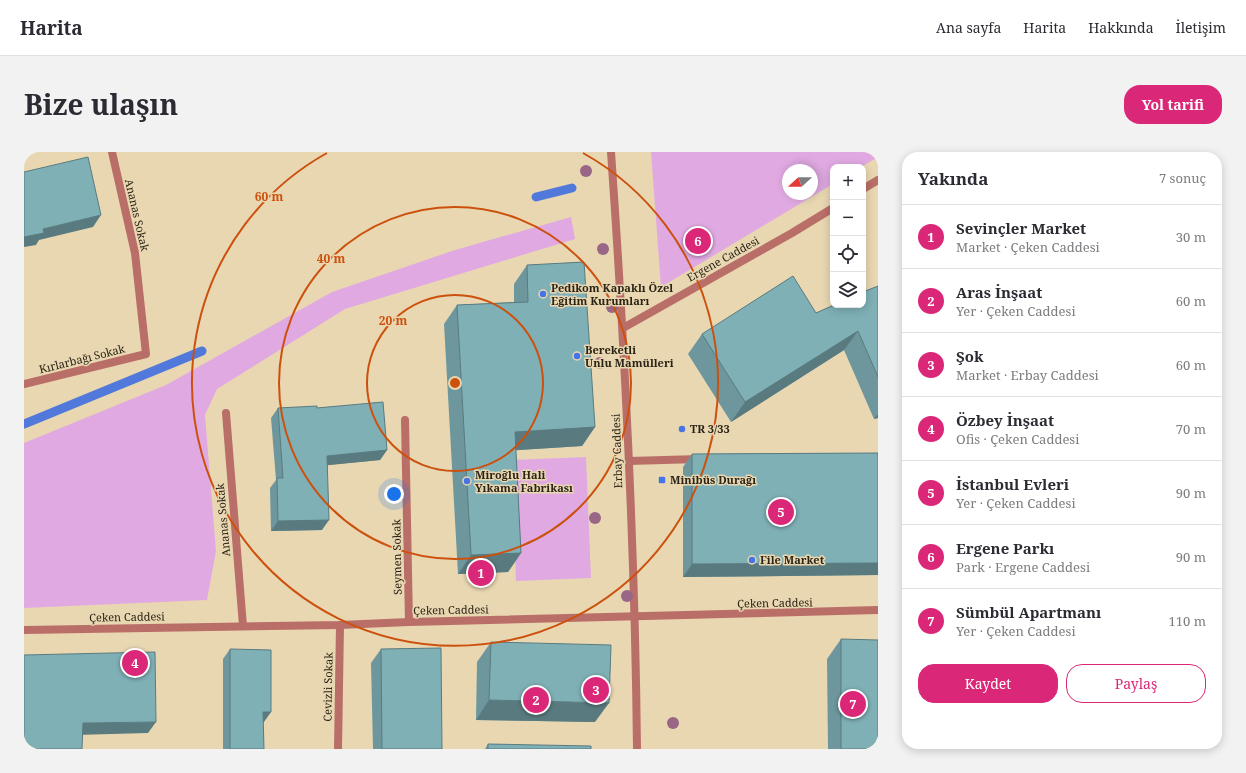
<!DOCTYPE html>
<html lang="tr">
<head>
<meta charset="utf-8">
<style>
	body { margin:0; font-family:"Noto Serif",serif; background:#f2f2f3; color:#2b2b33 }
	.controls { position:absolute; right:12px; top:12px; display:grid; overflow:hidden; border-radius:8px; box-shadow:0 2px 10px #0003 }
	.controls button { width:36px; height:36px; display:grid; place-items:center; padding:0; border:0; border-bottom:1px solid #e1e1e2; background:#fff; color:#2b2b33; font:20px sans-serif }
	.compass { position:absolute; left:758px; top:12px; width:36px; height:36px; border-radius:50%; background:#fff; box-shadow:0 2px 10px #0003; rotate:249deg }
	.you { position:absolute; left:370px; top:342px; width:14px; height:14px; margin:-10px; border:3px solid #fff; border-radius:50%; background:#1a73e8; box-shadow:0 0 0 6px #1a73e833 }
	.badge { display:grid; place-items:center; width:26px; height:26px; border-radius:50%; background:#db2777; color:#fff; font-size:13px; font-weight:700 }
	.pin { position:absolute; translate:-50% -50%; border:2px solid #fff; box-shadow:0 1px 4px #0006 }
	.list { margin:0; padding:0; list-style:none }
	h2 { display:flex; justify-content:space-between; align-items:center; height:52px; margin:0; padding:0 16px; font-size:17px }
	h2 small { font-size:13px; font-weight:400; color:#7c7c81 }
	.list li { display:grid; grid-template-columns:26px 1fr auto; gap:12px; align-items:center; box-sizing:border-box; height:64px; padding:0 16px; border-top:1px solid #e1e1e2 }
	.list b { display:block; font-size:15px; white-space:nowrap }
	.list p { margin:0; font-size:13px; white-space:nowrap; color:#7c7c81 }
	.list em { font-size:13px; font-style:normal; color:#7c7c81 }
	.actions { display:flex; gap:8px; padding:12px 16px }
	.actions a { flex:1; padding:9px 0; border:1px solid #db2777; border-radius:16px; text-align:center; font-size:14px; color:#db2777 }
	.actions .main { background:#db2777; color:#fff }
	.icon { flex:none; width:22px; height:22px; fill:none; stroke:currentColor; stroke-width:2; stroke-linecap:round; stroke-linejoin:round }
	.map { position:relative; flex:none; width:854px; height:597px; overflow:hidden; border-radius:16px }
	header { display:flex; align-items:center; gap:24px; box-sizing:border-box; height:56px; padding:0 20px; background:#fff; border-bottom:1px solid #e1e1e2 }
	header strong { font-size:19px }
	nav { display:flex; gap:22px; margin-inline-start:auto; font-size:14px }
	.intro { display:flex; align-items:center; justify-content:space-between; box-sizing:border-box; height:96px; padding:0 24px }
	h1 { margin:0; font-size:28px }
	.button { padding:10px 18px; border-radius:16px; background:#db2777; color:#fff; font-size:14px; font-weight:700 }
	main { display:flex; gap:24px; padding:0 24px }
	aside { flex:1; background:#fff; border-radius:16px; box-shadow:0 2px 10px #0003 }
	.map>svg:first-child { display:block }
	.green { fill:#e0a9e2; fill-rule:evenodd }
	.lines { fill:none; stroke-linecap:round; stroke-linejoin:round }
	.stream { stroke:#5179db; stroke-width:9 }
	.service { stroke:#ba6e68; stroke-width:8 }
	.minor { stroke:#ba6e68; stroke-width:8 }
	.tertiary { stroke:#ba6e68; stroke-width:8 }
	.tree { fill:#9a6685 }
	.wall { fill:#6d979d }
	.shaded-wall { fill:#597b7f }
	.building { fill:#7fb0b6; stroke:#597b7f }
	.ring { fill:none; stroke:#cc510e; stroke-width:2 }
	.poi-dot { fill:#4673e5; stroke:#e9d7b2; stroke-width:1.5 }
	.labels { text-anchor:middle; stroke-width:3; stroke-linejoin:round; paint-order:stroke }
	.street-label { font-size:11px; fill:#2b2416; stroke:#e9d7b2 }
	.poi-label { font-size:11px; font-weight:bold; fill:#2b2416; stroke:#e9d7b2; text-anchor:start }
	.centre { fill:#cc510e; stroke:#e9d7b2; stroke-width:2 }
	.ring-label { font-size:12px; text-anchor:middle; font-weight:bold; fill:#cc510e; stroke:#e9d7b2; stroke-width:3; stroke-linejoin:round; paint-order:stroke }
</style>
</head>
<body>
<header>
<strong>Harita</strong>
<nav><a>Ana sayfa</a><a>Harita</a><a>Hakkında</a><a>İletişim</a></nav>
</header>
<div class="intro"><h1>Bize ulaşın</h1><a class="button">Yol tarifi</a></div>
<main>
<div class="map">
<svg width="854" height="597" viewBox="0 0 854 597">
	<rect width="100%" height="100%" fill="#e9d7b2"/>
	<g class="green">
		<path d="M 627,0 L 854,0 L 854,5 L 837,15 L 809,15 L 809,32 L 637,135 ZM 764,18 L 788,18 L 788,42 L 764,42 Z"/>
		<polygon points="547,65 551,87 321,157 193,237 181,263 192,399 183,448 0,456 0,291 142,233 308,140 431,98"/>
		<polygon points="562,305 567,426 492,429 488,308"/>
	</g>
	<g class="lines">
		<g class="stream">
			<polyline points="512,45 548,36"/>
			<polyline points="0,272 178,199"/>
		</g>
		<polyline class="service" points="605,309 675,307"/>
		<g class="minor">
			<polyline points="0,232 122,202 111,101 88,0"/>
			<polyline points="202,261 219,474"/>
			<polyline points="381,268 385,470"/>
			<polyline points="314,597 316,473"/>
		</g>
		<g class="tertiary">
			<path d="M 587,0 C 601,199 611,398 613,597"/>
			<polyline points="839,37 854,28"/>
			<polyline points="599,176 768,81 809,56"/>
			<polyline points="0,478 316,473 385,470 854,458"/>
		</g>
	</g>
	<g class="tree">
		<circle cx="562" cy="19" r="6"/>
		<circle cx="579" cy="97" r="6"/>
		<circle cx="588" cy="155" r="6"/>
		<circle cx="576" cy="211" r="6"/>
		<circle cx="571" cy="366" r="6"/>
		<circle cx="603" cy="444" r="6"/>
		<circle cx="649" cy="571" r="6"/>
	</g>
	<g class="wall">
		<polygon points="503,113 571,275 558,294 492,298 497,401 484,420 434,422 420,172 433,153 490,150 490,132"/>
		<polygon points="854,134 854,266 850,267 820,198 707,270 664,202 678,182 792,161"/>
		<polygon points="254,256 293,256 363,298 356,308 303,313 298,378 247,379 246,336 252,328 247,266"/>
		<polygon points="854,301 854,423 659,425 659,315 668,302"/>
		<polygon points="817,487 854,597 804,597 803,507"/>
		<polygon points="467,490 571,570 452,568 453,510"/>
		<polygon points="206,497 240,570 239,570 240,597 199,597 199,507"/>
		<polygon points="357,497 418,597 349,597 347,511"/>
		<polygon points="464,592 567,597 461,597"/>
	</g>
	<g class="shaded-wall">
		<polygon points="77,63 69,75 15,88 12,93 0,95 0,85 19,77"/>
		<polygon points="834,179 820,198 707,270 721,250"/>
		<polygon points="854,262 854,266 850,267"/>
		<polygon points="571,275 558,294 478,299 491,280"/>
		<polygon points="363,298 356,308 296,314 303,304"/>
		<polygon points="305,368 298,378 247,379 254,369"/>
		<polygon points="497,401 484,420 434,422 447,403"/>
		<polygon points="854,411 854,423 659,425 668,412"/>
		<polygon points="465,548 585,551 571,570 452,568"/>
		<polygon points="239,560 247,560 240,570 232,570"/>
		<polygon points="132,570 124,581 51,583 59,571"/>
	</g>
	<g class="building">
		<polygon points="64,5 77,63 19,77 20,81 0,85 0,20"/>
		<polygon points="560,110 571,275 491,280 497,401 447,403 433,153 504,150 503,113"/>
		<polygon points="769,124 792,161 810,153 839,153 839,140 854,134 854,225 834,179 721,250 678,182"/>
		<polygon points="359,250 363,298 303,304 305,368 254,369 253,326 259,326 254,256 293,254 293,256"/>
		<polygon points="854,301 854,411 668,412 668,302"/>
		<polygon points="817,487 854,488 854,597 817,597"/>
		<polygon points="467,490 587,493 585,551 465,548"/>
		<polygon points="417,496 418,597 358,597 357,497"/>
		<polygon points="206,497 247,498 247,560 239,560 240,597 206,597"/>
		<polygon points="131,500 132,570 59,571 58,597 0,597 0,503"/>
		<polygon points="464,592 567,594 567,597 464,597"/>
	</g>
	<g class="ring">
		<circle cx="431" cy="231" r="88"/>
		<circle cx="431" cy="231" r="176"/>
		<path d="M559 1A263 263 0 1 1 303 1"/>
	</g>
	<g class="poi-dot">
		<circle cx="519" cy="142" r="4"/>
		<circle cx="553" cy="204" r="4"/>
		<circle cx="658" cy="277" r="4"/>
		<rect x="634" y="324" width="8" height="8" rx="2"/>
		<circle cx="443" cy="329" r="4"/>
		<circle cx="728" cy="408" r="4"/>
	</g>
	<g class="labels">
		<g class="street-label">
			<text transform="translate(113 63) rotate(77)" y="4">Ananas Sokak</text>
			<text transform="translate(699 107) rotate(-29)" y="4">Ergene Caddesi</text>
			<text transform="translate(58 207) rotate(-14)" y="4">Kırlarbağı Sokak</text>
			<text transform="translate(593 299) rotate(-92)" y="4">Erbay Caddesi</text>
			<text transform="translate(199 368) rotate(-95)" y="4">Ananas Sokak</text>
			<text transform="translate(373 405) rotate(-91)" y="4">Seymen Sokak</text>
			<text transform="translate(751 451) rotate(-1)" y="4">Çeken Caddesi</text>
			<text transform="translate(427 458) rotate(-1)" y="4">Çeken Caddesi</text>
			<text transform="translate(103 465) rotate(-1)" y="4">Çeken Caddesi</text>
			<text transform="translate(304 535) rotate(-89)" y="4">Cevizli Sokak</text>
		</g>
		<g class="poi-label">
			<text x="527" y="140">Pedikom Kapaklı Özel<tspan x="527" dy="13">Eğitim Kurumları</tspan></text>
			<text x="561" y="202">Bereketli<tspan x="561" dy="13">Unlu Mamülleri</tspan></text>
			<text x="666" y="281">TR 3/33</text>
			<text x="451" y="327">Miroğlu Hali<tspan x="451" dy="13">Yıkama Fabrikası</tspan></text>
			<text x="646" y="332">Minibüs Durağı</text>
			<text x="736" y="412">File Market</text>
		</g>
	</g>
	<circle cx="431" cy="231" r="6" class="centre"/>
	<g class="ring-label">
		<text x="245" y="49">60 m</text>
		<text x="307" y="111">40 m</text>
		<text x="369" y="173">20 m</text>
	</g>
</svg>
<div class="controls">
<button>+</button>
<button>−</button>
<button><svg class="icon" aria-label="locate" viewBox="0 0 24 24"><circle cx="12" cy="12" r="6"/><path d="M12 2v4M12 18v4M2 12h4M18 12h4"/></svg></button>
<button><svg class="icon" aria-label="layers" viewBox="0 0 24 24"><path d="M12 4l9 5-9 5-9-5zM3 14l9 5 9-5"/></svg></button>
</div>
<svg class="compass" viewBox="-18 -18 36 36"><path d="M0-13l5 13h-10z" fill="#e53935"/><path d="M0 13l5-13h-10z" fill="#7c7c81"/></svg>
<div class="you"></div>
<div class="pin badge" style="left:457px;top:421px">1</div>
<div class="pin badge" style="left:512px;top:548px">2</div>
<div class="pin badge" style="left:572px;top:538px">3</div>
<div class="pin badge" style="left:111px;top:511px">4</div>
<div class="pin badge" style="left:757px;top:360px">5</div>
<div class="pin badge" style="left:674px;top:89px">6</div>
<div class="pin badge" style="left:829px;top:552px">7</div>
</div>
<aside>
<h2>Yakında<small>7 sonuç</small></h2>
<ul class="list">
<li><span class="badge">1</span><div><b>Sevinçler Market</b><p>Market · Çeken Caddesi</p></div><em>30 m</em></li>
<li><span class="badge">2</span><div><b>Aras İnşaat</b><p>Yer · Çeken Caddesi</p></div><em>60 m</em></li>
<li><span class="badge">3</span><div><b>Şok</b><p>Market · Erbay Caddesi</p></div><em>60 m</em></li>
<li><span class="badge">4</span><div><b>Özbey İnşaat</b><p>Ofis · Çeken Caddesi</p></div><em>70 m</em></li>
<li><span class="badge">5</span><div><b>İstanbul Evleri</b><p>Yer · Çeken Caddesi</p></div><em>90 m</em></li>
<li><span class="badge">6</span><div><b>Ergene Parkı</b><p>Park · Ergene Caddesi</p></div><em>90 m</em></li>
<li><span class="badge">7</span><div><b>Sümbül Apartmanı</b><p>Yer · Çeken Caddesi</p></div><em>110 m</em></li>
</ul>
<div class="actions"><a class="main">Kaydet</a><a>Paylaş</a></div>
</aside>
</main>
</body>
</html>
